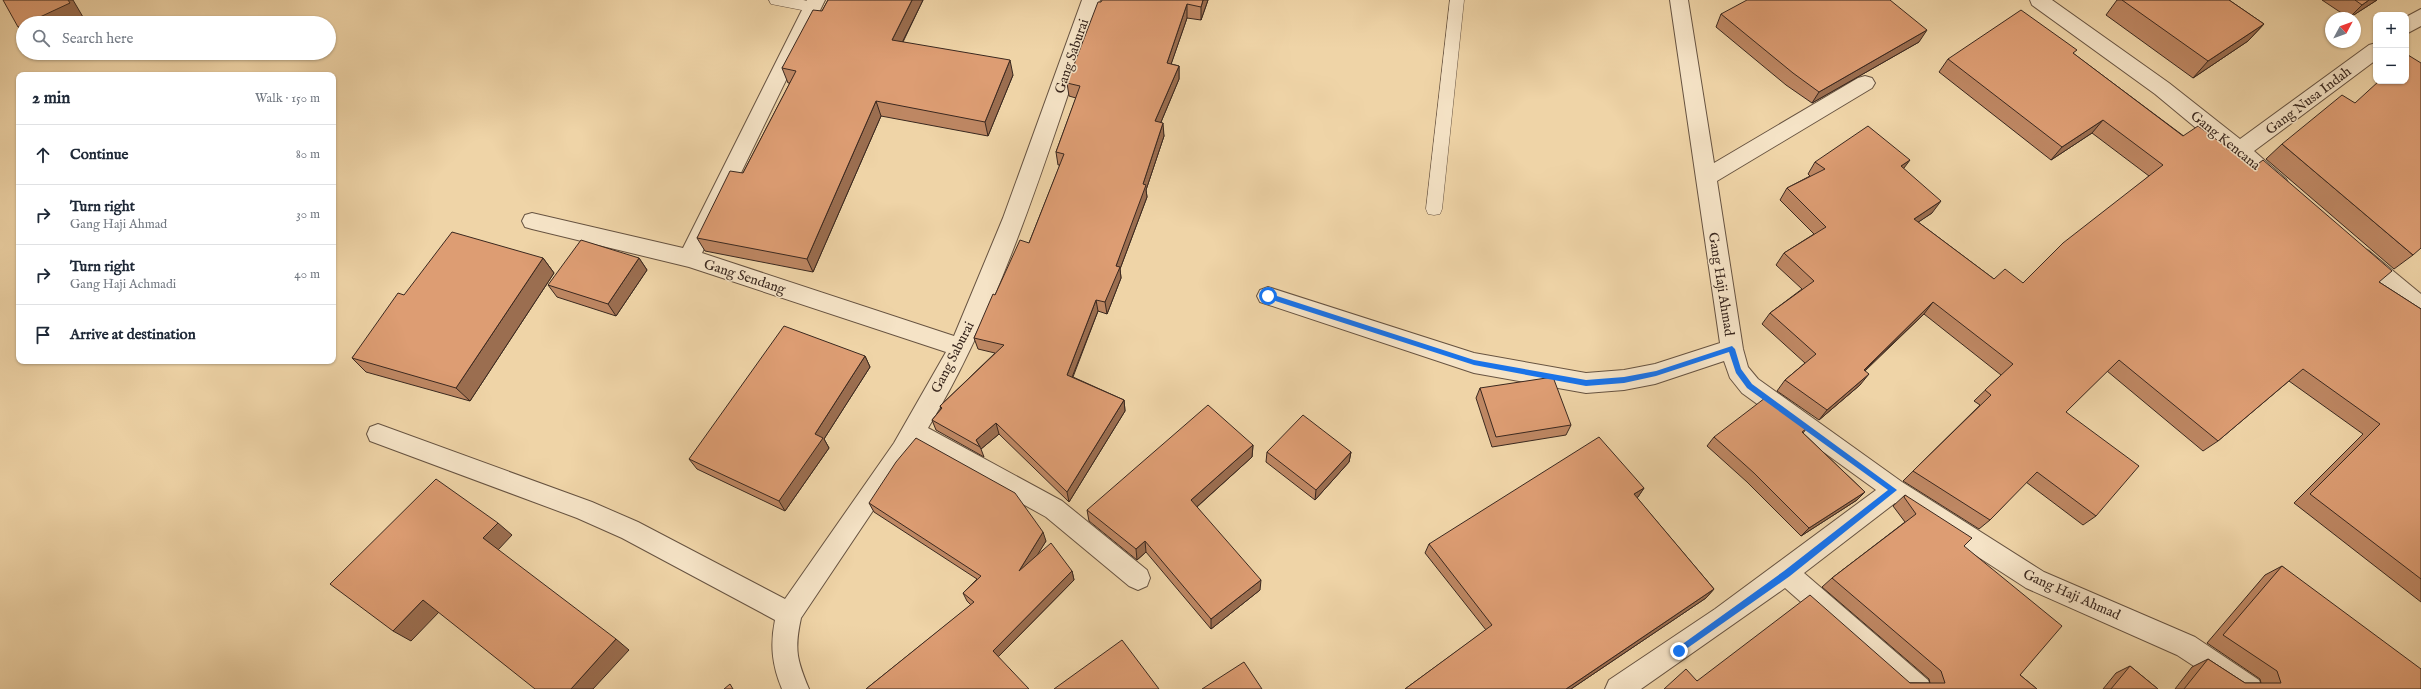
<!DOCTYPE html>
<html lang="en">
<head>
<meta charset="utf-8">
<style>
	body { margin:0; font-family:"IM FELL English",serif; background:#f2f2f3; color:#1f2937 }
	.controls { position:absolute; right:12px; top:12px; display:grid; overflow:hidden; border-radius:8px; box-shadow:0 1px 3px #0004 }
	.controls button { width:36px; height:36px; display:grid; place-items:center; padding:0; border:0; border-bottom:1px solid #e0e1e3; background:#fff; color:#1f2937; font:20px sans-serif }
	.compass { position:absolute; left:2325px; top:12px; width:36px; height:36px; border-radius:50%; background:#fff; box-shadow:0 1px 3px #0004; rotate:49deg }
	.stop { position:absolute; width:12px; height:12px; margin:-9px; border:3px solid #1a73e8; border-radius:50%; background:#fff }
	.stop.end { background:#1a73e8; border-color:#fff; box-shadow:0 1px 4px #0008 }
	.list { margin:0; padding:0; list-style:none }
	h2 { display:flex; justify-content:space-between; align-items:center; height:52px; margin:0; padding:0 16px; font-size:17px }
	h2 small { font-size:13px; font-weight:400; color:#747a83 }
	.list li { display:grid; grid-template-columns:26px 1fr auto; gap:12px; align-items:center; box-sizing:border-box; height:60px; padding:0 16px; border-top:1px solid #e0e1e3 }
	.list b { display:block; font-size:15px; white-space:nowrap }
	.list p { margin:0; font-size:13px; white-space:nowrap; color:#747a83 }
	.list em { font-size:13px; font-style:normal; color:#747a83 }
	.icon { flex:none; width:22px; height:22px; fill:none; stroke:currentColor; stroke-width:2; stroke-linecap:round; stroke-linejoin:round }
	.map { position:relative; flex:none; width:2421px; height:689px; overflow:hidden }
	.search { position:absolute; background:#fff; box-shadow:0 1px 3px #0004; left:16px; top:16px; width:320px; height:44px; display:flex; align-items:center; gap:10px; box-sizing:border-box; padding:0 14px; border-radius:22px; color:#747a83; font-size:15px }
	.panel { position:absolute; background:#fff; box-shadow:0 1px 3px #0004; left:16px; top:72px; width:320px; height:292px; border-radius:8px }
	.map>svg:first-child { display:block }
	.lines { fill:none; stroke-linecap:round; stroke-linejoin:round }
	.service-casing { stroke:#675341; stroke-width:1 }
	.minor-casing { stroke:#675341; stroke-width:2 }
	.service { fill:#f5e3c6; fill-rule:evenodd }
	.minor { fill:#f5e3c6; fill-rule:evenodd }
	.wall { fill:#be8763; stroke:#3a281f }
	.shaded-wall { fill:#9b6e50; stroke:#3a281f }
	.building { fill:#dd9d73; stroke:#3a281f }
	.route { fill:#1a73e8 }
	.labels { text-anchor:middle; stroke-width:3; stroke-linejoin:round; paint-order:stroke }
	.street-label { font-size:14px; fill:#3a281f; stroke:#f5e3c6 }
</style>
</head>
<body>
<div class="map">
<svg width="2421" height="689" viewBox="0 0 2421 689">
	<rect width="100%" height="100%" fill="#efd4a7"/>
	<filter id="stains"><feTurbulence type="fractalNoise" baseFrequency=".005" numOctaves="4"/><feColorMatrix values="0 0 0 0 .2 0 0 0 0 .09 0 0 0 0 .02 0 0 0 .5 -.17"/></filter>
	<radialGradient id="worn" r=".72"><stop offset=".6" stop-color="#630" stop-opacity="0"/><stop offset="1" stop-color="#630" stop-opacity=".3"/></radialGradient>
	<g class="lines">
		<defs>
			<g id="service">
				<polygon points="769,0 803,0 817,3 819,7 817,11 812,12 776,5 771,4"/>
				<polygon points="1450,0 1464,0 1442,209 1440,214 1434,215 1428,214 1426,209"/>
			</g>
			<g id="minor">
				<path d="M 807,0 L 825,0 L 702,253 L 954,336 L 1003,218 L 1082,0 L 1100,0 C 1051,141 1006,299 928,428 L 1062,501 L 1147,570 L 1150,578 L 1147,586 L 1138,590 L 1129,586 L 1046,517 L 917,445 L 801,618 C 794,650 797,660 809,689 L 782,689 C 772,665 770,645 775,620 L 622,538 L 577,518 L 370,441 L 367,434 L 370,427 L 378,424 L 592,502 L 638,522 L 785,599 L 894,443 L 946,352 L 689,267 L 532,229 L 525,227 L 522,221 L 525,215 L 532,213 L 683,248 Z"/>
				<polygon points="1670,0 1688,0 1714,163 1858,78 1865,76 1872,78 1875,83 1872,88 1717,181 1743,349 1748,367 1758,379 1902,482 2044,572 2195,637 2259,680 2263,689 2229,689 2177,655 2026,588 1895,503 1804,573 1928,680 1932,689 1900,689 1785,588 1641,689 1605,689 1609,680 1715,609 1876,490 1742,393 1730,378 1724,361 1655,384 1624,390 1586,393 1474,373 1260,302 1257,296 1260,290 1268,287 1474,353 1586,373 1624,370 1655,364 1720,343"/>
				<polygon points="2030,0 2052,0 2169,83 2240,139 2369,45 2376,43 2376,60 2254,151 2286,179 2289,185 2286,191 2279,193 2272,191 2155,94 2032,5"/>
				<polygon points="2421,9 2421,26 2406,34 2406,17"/>
				<polygon points="2362,248 2369,251 2421,294 2421,316 2413,313 2355,263 2351,257 2355,251"/>
			</g>
		</defs>
		<use href="#service" class="service-casing"/>
		<use href="#minor" class="minor-casing"/>
		<use href="#service" class="service"/>
		<use href="#minor" class="minor"/>
	</g>
	<g class="wall">
		<polygon points="828,0 923,0 903,42 1013,75 988,136 881,116 813,272 705,251 697,238 743,173 790,83 788,83 782,68 822,11"/>
		<polygon points="1208,0 1201,20 1187,18 1171,64 1179,66 1179,79 1161,122 1164,136 1146,190 1147,197 1120,269 1121,278 1107,314 1098,311 1073,377 1124,400 1125,411 1069,502 999,434 981,449 984,457 936,430 932,420 941,409 940,406 995,353 978,349 974,338 995,295 1029,243 1060,165 1058,165 1056,152 1076,98 1069,96 1067,83 1101,2"/>
		<polygon points="2117,0 2229,0 2264,24 2248,41 2193,78 2106,15"/>
		<polygon points="2322,0 2377,0 2349,18"/>
		<polygon points="1721,14 1919,42 1812,103 1786,85 1716,27"/>
		<polygon points="2074,54 2379,282 2421,309 2421,602 2294,503 2363,434 2289,381 2218,441 2203,451 2107,371 2066,412 2096,516 2083,525 2026,482 1990,520 1979,529 1903,481 1980,405 1974,401 2001,375 1924,314 1865,371 1860,385 1819,420 1777,391 1785,380 1805,363 1762,324 1770,313 1802,289 1776,265 1784,253 1814,234 1780,200 1787,188 1810,176 1808,174 1815,162 1904,169 1932,213 1918,222 1994,279 2023,283 2149,176 2092,133 2051,160 1939,72 1948,59"/>
		<polygon points="2282,144 2413,255 2394,269 2266,159"/>
		<polygon points="543,258 554,273 470,401 366,372 352,358 404,295"/>
		<polygon points="639,258 647,270 616,316 557,297 548,285"/>
		<polygon points="865,356 870,367 824,439 829,448 785,511 697,469 689,459"/>
		<polygon points="1480,388 1571,425 1566,435 1492,447 1476,398"/>
		<polygon points="1807,428 1803,433 1865,492 1857,500 1801,536 1747,482 1707,446 1714,437"/>
		<polygon points="1253,445 1252,457 1197,507 1260,590 1211,629 1146,552 1137,560 1089,521 1087,510"/>
		<polygon points="1267,452 1351,452 1349,462 1315,500 1266,462"/>
		<polygon points="1644,488 1637,498 1714,589 1706,598 1571,689 1405,689 1486,630 1425,553 1429,544"/>
		<polygon points="1905,495 1964,546 2020,675 2037,689 1697,681 1930,683 1929,679 1822,587 1832,578 1905,522 1893,506"/>
		<polygon points="869,503 1046,541 1036,556 1072,571 1074,580 998,657 866,689 971,605 967,601 963,593 977,579 874,512"/>
		<polygon points="2282,566 2421,689 2175,689 2192,667 2208,659 2245,683 2261,683 2260,679 2207,643 2265,575"/>
		<polygon points="2130,666 2158,689 2103,689 2116,673"/>
	</g>
	<g class="shaded-wall">
		<polygon points="68,0 73,0 83,17 69,23 27,23"/>
		<polygon points="912,0 923,0 896,55 892,40"/>
		<polygon points="1203,0 1208,0 1201,20 1201,7"/>
		<polygon points="2369,0 2377,0 2349,18 2362,5"/>
		<polygon points="1187,4 1187,18 1167,76 1167,63"/>
		<polygon points="2264,24 2248,41 2193,78 2208,61"/>
		<polygon points="23,25 23,32 18,27"/>
		<polygon points="1927,30 1919,42 1812,103 1819,92"/>
		<polygon points="1010,60 1013,75 988,136 985,122"/>
		<polygon points="1179,66 1179,79 1156,134 1155,121"/>
		<polygon points="876,101 881,116 813,272 807,259"/>
		<polygon points="2103,120 2092,133 2051,160 2062,147"/>
		<polygon points="1163,123 1164,136 1146,190 1147,197 1120,269 1121,278 1107,314 1105,302 1116,266"/>
		<polygon points="1910,160 1901,172 1901,166"/>
		<polygon points="1941,201 1932,213 1905,231 1914,219"/>
		<polygon points="543,258 554,273 470,401 456,388"/>
		<polygon points="639,258 647,270 616,316 608,304"/>
		<polygon points="1096,300 1098,311 1069,385 1067,375"/>
		<polygon points="1933,302 1924,314 1854,380 1864,370"/>
		<polygon points="865,356 870,367 824,439 829,448 785,511 779,501 815,434"/>
		<polygon points="1869,374 1860,385 1819,420 1827,410"/>
		<polygon points="1124,400 1125,411 1069,502 1067,492"/>
		<polygon points="996,423 999,434 981,449 980,447 976,440"/>
		<polygon points="1253,445 1252,457 1191,512 1191,500"/>
		<polygon points="1351,452 1349,462 1315,500 1316,490"/>
		<polygon points="1644,488 1638,497 1628,503 1634,494"/>
		<polygon points="1865,492 1857,500 1801,536 1809,528"/>
		<polygon points="498,523 512,535 498,550 483,538"/>
		<polygon points="1043,532 1046,541 1022,580 1019,571"/>
		<polygon points="1145,541 1146,552 1137,560 1136,549"/>
		<polygon points="1072,571 1074,580 996,659 993,651"/>
		<polygon points="1261,580 1260,590 1211,629 1211,619"/>
		<polygon points="1714,589 1706,598 1571,689 1566,689"/>
		<polygon points="423,600 440,611 411,641 393,631"/>
		<polygon points="616,639 629,650 593,689 571,689"/>
	</g>
	<g class="building">
		<polygon points="3,0 68,0 70,3 27,23 23,23 23,25 18,27"/>
		<polygon points="828,0 912,0 892,40 1010,60 985,122 876,101 807,259 697,238 730,171 743,173 796,71 782,68 813,10 822,11"/>
		<polygon points="1102,0 1203,0 1201,7 1187,4 1167,63 1179,66 1155,121 1163,123 1143,184 1146,185 1116,266 1120,267 1105,302 1096,300 1067,375 1124,400 1067,492 996,423 976,440 980,447 932,420 942,408 940,406 1004,345 974,338 993,294 995,295 1020,240 1029,243 1064,154 1056,152 1080,86 1067,83 1098,2 1101,2"/>
		<polygon points="1747,0 1890,0 1927,30 1819,92 1793,73 1721,14"/>
		<polygon points="2122,0 2229,0 2264,24 2208,61"/>
		<polygon points="2355,0 2369,0 2362,5"/>
		<polygon points="2021,10 2077,50 2073,53 2183,136 2198,126 2254,167 2263,160 2392,271 2379,282 2421,309 2421,579 2310,494 2380,424 2303,369 2218,441 2119,360 2066,412 2139,466 2096,516 2037,472 1990,520 1913,471 1991,395 1985,390 2013,364 1933,302 1864,370 1869,374 1827,410 1785,380 1816,354 1770,313 1814,281 1784,253 1826,227 1787,188 1825,169 1815,162 1868,126 1910,160 1901,166 1941,201 1914,219 1994,279 2005,269 2023,283 2063,243 2163,165 2103,120 2062,147 1948,59"/>
		<polygon points="2408,55 2421,63 2421,248 2413,255 2282,144 2342,95 2355,103 2379,81 2406,81 2406,57"/>
		<polygon points="452,232 543,258 456,388 352,358 398,293 404,295"/>
		<polygon points="581,240 639,258 608,304 548,285"/>
		<polygon points="784,326 865,356 815,434 823,438 779,501 689,459"/>
		<polygon points="1553,377 1571,425 1496,437 1480,388"/>
		<polygon points="1765,398 1807,428 1802,432 1865,492 1809,528 1754,473 1714,437"/>
		<polygon points="1208,405 1253,445 1191,500 1261,580 1211,619 1145,541 1136,549 1087,510"/>
		<polygon points="1303,415 1351,452 1316,490 1267,452"/>
		<polygon points="1599,437 1644,488 1634,494 1714,589 1566,689 1405,689 1492,625 1429,544"/>
		<polygon points="916,438 1015,493 1043,532 1019,571 1051,543 1072,571 993,651 1029,689 866,689 974,602 963,593 981,576 869,503 896,462"/>
		<polygon points="436,479 498,523 483,538 616,639 571,689 535,689 423,600 393,631 330,584"/>
		<polygon points="1905,495 1972,538 1964,546 2062,626 2020,675 2037,689 1664,689 1686,669 1697,681 1810,595 1910,683 1945,683 1941,671 1832,578 1916,514 1904,497"/>
		<polygon points="2282,566 2421,669 2421,689 2184,689 2208,659 2245,683 2281,683 2277,671 2223,635"/>
		<polygon points="1122,640 1159,689 1054,689"/>
		<polygon points="1244,662 1262,689 1202,689"/>
		<polygon points="2130,666 2158,689 2111,689"/>
		<polygon points="730,684 733,689 724,689"/>
	</g>
	<polygon class="route" points="1268,293 1474,360 1586,380 1624,377 1656,371 1732,346 1735,349 1741,369 1752,384 1897,490 1790,576 1679,654 1677,653 1677,648 1784,571 1888,490 1747,388 1736,373 1729,352 1656,376 1624,383 1586,386 1474,365 1266,298"/>
	<g class="labels">
		<g class="street-label">
			<text transform="translate(1071 56) rotate(-71)" y="5">Gang Saburai</text>
			<text transform="translate(2308 100) rotate(-37)" y="5">Gang Nusa Indah</text>
			<text transform="translate(2226 140) rotate(39)" y="5">Gang Kencana</text>
			<text transform="translate(745 276) rotate(18)" y="5">Gang Sendang</text>
			<text transform="translate(1722 284) rotate(81)" y="5">Gang Haji Ahmad</text>
			<text transform="translate(952 357) rotate(-63)" y="5">Gang Saburai</text>
			<text transform="translate(2072 594) rotate(24)" y="5">Gang Haji Ahmad</text>
		</g>
	</g>
	<rect width="100%" height="100%" filter="url(#stains)"/>
	<rect width="100%" height="100%" fill="url(#worn)"/>
</svg>
<div class="controls">
<button>+</button>
<button>−</button>
</div>
<svg class="compass" viewBox="-18 -18 36 36"><path d="M0-13l5 13h-10z" fill="#e53935"/><path d="M0 13l5-13h-10z" fill="#747a83"/></svg>
<div class="stop" style="left:1268px;top:296px"></div>
<div class="stop end" style="left:1679px;top:651px"></div>
<div class="search"><svg class="icon" aria-label="search" viewBox="0 0 24 24"><circle cx="10" cy="10" r="6"/><path d="M15 15l6 6"/></svg>Search here</div>
<section class="panel">
<h2>2 min<small>Walk · 150 m</small></h2>
<ul class="list">
<li><svg class="icon" aria-label="ahead" viewBox="0 0 24 24"><path d="M12 20V5M6 11l6-6 6 6"/></svg><div><b>Continue</b></div><em>80 m</em></li>
<li><svg class="icon" aria-label="right" viewBox="0 0 24 24"><path d="M7 20v-9h11M14 6l5 5-5 5"/></svg><div><b>Turn right</b><p>Gang Haji Ahmad</p></div><em>30 m</em></li>
<li><svg class="icon" aria-label="right" viewBox="0 0 24 24"><path d="M7 20v-9h11M14 6l5 5-5 5"/></svg><div><b>Turn right</b><p>Gang Haji Achmadi</p></div><em>40 m</em></li>
<li><svg class="icon" aria-label="arrive" viewBox="0 0 24 24"><path d="M6 21V4h12l-3 4 3 4H6"/></svg><div><b>Arrive at destination</b></div></li>
</ul>
</section>
</div>
</body>
</html>
